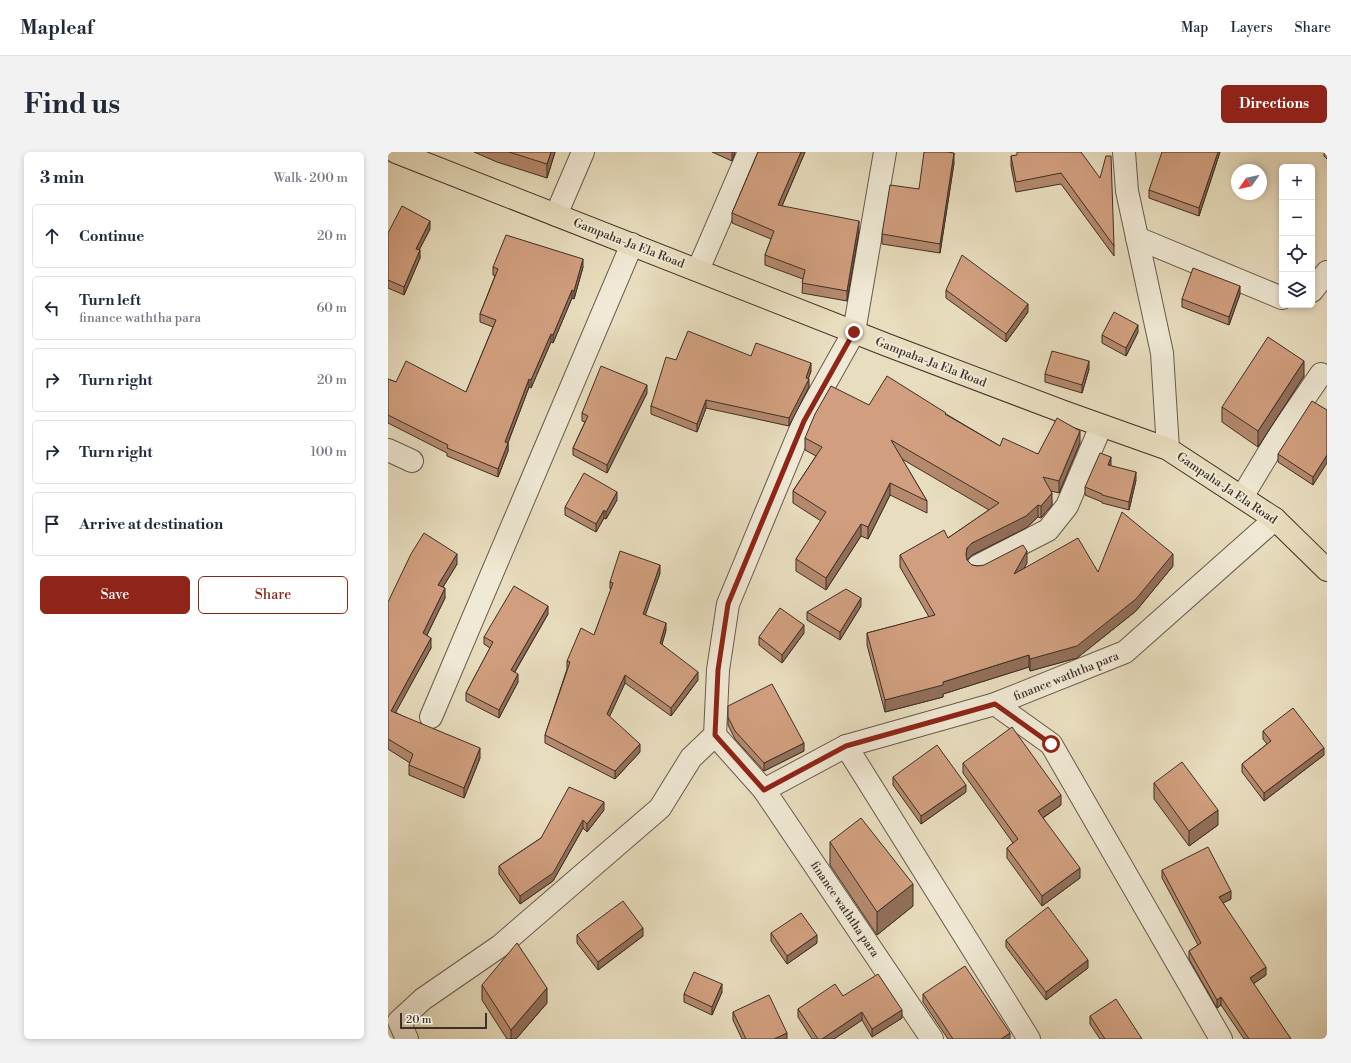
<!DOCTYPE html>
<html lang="en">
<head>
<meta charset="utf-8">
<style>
	body { margin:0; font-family:"Libre Bodoni",serif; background:#f2f2f3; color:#1f2937 }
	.controls { position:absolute; right:12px; top:12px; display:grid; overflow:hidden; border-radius:6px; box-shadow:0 2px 6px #0003 }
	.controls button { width:36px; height:36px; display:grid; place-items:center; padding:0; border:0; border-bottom:1px solid #e0e1e3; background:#fff; color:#1f2937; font:20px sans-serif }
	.compass { position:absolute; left:843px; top:12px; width:36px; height:36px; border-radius:50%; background:#fff; box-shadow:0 2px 6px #0003; rotate:236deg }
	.scale { position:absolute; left:12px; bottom:10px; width:87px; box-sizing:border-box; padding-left:4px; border:2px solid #3e2f28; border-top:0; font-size:11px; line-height:14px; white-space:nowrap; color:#3e2f28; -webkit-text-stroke:3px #f0e9d5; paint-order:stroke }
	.stop { position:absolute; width:12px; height:12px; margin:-9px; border:3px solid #8f2418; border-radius:50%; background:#fff }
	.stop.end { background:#8f2418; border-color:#fff; box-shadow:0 1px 4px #0008 }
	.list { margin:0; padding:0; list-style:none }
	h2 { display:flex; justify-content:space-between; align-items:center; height:52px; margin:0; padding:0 16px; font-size:17px }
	h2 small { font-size:13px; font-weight:400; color:#747a83 }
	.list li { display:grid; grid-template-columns:26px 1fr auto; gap:12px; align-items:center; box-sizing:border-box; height:64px; margin:0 8px 8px; padding:0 8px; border:1px solid #e0e1e3; border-radius:6px }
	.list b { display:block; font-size:15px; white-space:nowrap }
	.list p { margin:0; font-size:13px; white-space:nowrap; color:#747a83 }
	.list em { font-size:13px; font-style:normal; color:#747a83 }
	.actions { display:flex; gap:8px; padding:12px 16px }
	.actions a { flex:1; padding:9px 0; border:1px solid #8f2418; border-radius:6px; text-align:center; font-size:14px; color:#8f2418 }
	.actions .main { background:#8f2418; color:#fff }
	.icon { flex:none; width:22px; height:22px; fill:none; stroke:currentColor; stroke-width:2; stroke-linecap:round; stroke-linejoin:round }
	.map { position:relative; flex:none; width:939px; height:887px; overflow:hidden; border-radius:6px }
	header { display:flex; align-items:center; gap:24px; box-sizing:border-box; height:56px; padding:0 20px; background:#fff; border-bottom:1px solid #e0e1e3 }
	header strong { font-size:19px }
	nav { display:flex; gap:22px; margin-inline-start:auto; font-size:14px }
	.intro { display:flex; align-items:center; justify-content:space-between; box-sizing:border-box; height:96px; padding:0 24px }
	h1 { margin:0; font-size:28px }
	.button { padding:10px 18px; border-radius:6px; background:#8f2418; color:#fff; font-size:14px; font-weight:700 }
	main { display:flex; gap:24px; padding:0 24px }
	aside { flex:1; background:#fff; border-radius:6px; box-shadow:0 2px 6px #0003 }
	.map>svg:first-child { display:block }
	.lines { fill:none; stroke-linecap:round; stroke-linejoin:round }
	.minor-casing { stroke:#685a4e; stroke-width:24 }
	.highway-casing { stroke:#3e2f28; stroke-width:24 }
	.minor { stroke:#f0e9d5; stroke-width:22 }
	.highway { stroke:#e8ddbe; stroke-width:22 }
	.wall { fill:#b4896d; stroke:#3e2f28 }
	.shaded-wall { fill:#926f59; stroke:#3e2f28 }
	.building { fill:#d19f7f; stroke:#3e2f28 }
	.route { stroke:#8f2418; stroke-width:5 }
	.labels { text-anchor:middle; stroke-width:4; stroke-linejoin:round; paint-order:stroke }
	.street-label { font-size:12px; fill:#3e2f28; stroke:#f0e9d5 }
</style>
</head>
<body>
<header>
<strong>Mapleaf</strong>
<nav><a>Map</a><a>Layers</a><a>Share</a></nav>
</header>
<div class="intro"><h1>Find us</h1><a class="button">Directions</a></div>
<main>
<aside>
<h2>3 min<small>Walk · 200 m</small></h2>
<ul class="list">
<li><svg class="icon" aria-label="ahead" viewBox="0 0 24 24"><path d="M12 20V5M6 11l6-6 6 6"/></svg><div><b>Continue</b></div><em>20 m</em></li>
<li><svg class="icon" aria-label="left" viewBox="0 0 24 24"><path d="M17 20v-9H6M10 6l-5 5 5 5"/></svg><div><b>Turn left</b><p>finance waththa para</p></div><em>60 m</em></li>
<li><svg class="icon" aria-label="right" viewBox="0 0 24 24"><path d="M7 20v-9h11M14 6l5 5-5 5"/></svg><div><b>Turn right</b></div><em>20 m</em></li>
<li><svg class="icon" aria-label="right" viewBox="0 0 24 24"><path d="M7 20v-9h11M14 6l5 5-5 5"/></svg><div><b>Turn right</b></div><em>100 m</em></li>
<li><svg class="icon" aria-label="arrive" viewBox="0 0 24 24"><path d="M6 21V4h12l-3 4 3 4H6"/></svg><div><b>Arrive at destination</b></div></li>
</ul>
<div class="actions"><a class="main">Save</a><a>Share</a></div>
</aside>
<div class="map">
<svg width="939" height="887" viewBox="0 0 939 887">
	<rect width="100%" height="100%" fill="#e8ddbe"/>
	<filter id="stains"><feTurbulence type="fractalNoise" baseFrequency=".005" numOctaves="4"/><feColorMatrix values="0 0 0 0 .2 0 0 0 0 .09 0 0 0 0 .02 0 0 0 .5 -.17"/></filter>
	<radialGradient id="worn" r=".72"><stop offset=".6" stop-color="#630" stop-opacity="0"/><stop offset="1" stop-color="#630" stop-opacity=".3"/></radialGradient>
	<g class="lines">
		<defs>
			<g id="minor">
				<polyline points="736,0 739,39 774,201 780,297"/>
				<polyline points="168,63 195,0"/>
				<polyline points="749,86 894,146"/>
				<polyline points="310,118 361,0"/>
				<polyline points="924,139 939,120"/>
				<polyline points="0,298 24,309"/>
				<polyline points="854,345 892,282 933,222"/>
				<polyline points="590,414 660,378 679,354 713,274"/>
				<polyline points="607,552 663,592 833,887"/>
				<polyline points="43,565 244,92"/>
				<polyline points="327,583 376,638 544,887"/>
				<polyline points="458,594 641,887"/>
				<polyline points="376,638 458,594 607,552 737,500 887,367"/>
				<polyline points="19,887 11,869 35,847 112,794 272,656 303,606 327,583 330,518 340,452 416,269 466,180 497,0"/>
			</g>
			<polyline id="highway" points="8,0 499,193 676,260 780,297 887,367 939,418"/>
		</defs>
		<use href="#minor" class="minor-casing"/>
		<use href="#highway" class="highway-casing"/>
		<use href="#minor" class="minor"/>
		<use href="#highway" class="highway"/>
	</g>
	<g class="wall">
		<polygon points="86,0 167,0 159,26 109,10"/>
		<polygon points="324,0 347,0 344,9"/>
		<polygon points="370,0 417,0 394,54 471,79 459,149 414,141 415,127 377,113 377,103 383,87 344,71 344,61"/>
		<polygon points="693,0 726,94 726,104 673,32 628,40 623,14 623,4"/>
		<polygon points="832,0 811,64 761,46 761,38"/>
		<polygon points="936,0 939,0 939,7 936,4"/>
		<polygon points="566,11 552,101 494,92 494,82 531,37"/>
		<polygon points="42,77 31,98 32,106 16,143 0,136 0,81"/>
		<polygon points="105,115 195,115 186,147 184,146 165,191 163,190 143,236 141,235 120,291 120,299 110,325 59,304 59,301 0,271 0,227 8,230 78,240 105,175 92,170 92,162 107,124 105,123"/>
		<polygon points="558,138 640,160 618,190 558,146"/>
		<polygon points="852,142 841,173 794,155 794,147"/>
		<polygon points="750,180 738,204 714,191 714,183"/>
		<polygon points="363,204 423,219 420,227 421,235 401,274 318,256 309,280 263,262 263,254 288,208"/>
		<polygon points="701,217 694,241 657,230 657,222"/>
		<polygon points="916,224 870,295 834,270 834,255"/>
		<polygon points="259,241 219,321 185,303 185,296 197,270 194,269 194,261"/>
		<polygon points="481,253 558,262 612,294 650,302 692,291 671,341 663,339 664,353 653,366 650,365 638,376 584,403 579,408 584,413 590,414 639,411 635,417 710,420 785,414 748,459 689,506 642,519 641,515 555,542 555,545 497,560 479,493 479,481 541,465 512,415 512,403 560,386 601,358 514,307 539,349 539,361 502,343 480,387 473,384 438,438 408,419 408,407 433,369 405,351 405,339 428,304 417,298 417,286"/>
		<polygon points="939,258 925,333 890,310 890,302"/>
		<polygon points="723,314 748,328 741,358 714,351 714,350 697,343 697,335"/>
		<polygon points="229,348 218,367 216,366 208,380 177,363 177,355"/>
		<polygon points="69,412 55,435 57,446 39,483 43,496 7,560 92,606 76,646 21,623 21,613 22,611 0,597 0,450"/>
		<polygon points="272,421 257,463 278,478 274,492 310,528 283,564 237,531 221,565 252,600 227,627 157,591 157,583 179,517 179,509 206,483 223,438 222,437 222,430"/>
		<polygon points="473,454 452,488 419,468 419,460"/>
		<polygon points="160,462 127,520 130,530 111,566 78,549 78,541 102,496 96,492 96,485"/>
		<polygon points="416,481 394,511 371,493 371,485"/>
		<polygon points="340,565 416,599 376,619 347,587 340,573"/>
		<polygon points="875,579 936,603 876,649 854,620 854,612 879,592 875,587"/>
		<polygon points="575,611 673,653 655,666 692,726 654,754 619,706 619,696 625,691 575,621"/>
		<polygon points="505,625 578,640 533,672 505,633"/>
		<polygon points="766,631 830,673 801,694 766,647"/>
		<polygon points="216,658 199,680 195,676 165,729 132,752 111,722 111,714 153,686"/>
		<polygon points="442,690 525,754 489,783 442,713"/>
		<polygon points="774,718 843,747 835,751 878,823 865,832 903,887 856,887 833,853 829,856 801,807 801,799 810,793 774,726"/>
		<polygon points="383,781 429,791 399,812 383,789"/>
		<polygon points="189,783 255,784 210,818 189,791"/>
		<polygon points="618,788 700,816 658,848 618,795"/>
		<polygon points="94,833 159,851 128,887 119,887 94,848"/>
		<polygon points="334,840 324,863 296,850 296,842"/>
		<polygon points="535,842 622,887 560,887 535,850"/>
		<polygon points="455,844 514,866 484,885 474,868 446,887 424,887 410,865 410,857"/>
		<polygon points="345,860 399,887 354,887 345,868"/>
		<polygon points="702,864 754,887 712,887 702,872"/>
	</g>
	<g class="shaded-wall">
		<polygon points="163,0 167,0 159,26 159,12"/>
		<polygon points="344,0 347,0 344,9"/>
		<polygon points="413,0 417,0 390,63 390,53"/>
		<polygon points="830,0 832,0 811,64 811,56"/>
		<polygon points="566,1 566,11 552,101 552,92"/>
		<polygon points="42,69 42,77 28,104 28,97"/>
		<polygon points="471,69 471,79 459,149 459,139"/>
		<polygon points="32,98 32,106 16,143 16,135"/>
		<polygon points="195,107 195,115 186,147 186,139"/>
		<polygon points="852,134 852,142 841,173 841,165"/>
		<polygon points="184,138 184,146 165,191 165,183"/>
		<polygon points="640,152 640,160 618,190 618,182"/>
		<polygon points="750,173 750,180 738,204 738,196"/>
		<polygon points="163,182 163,190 143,236 143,228"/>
		<polygon points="701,209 701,217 694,241 694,233"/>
		<polygon points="916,209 916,224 870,295 870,279"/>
		<polygon points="423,211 423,219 419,231 421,227 421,235 401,274 401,266 418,226"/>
		<polygon points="141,227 141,235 117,298 117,290"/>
		<polygon points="259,233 259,241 219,321 219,313"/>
		<polygon points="318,248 318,256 309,280 309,272"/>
		<polygon points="692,279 692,291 671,341 671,329"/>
		<polygon points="120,291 120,299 110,325 110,317"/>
		<polygon points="939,303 939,311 925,333 925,325"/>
		<polygon points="723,305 723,313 720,313"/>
		<polygon points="748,320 748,328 741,358 741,350"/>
		<polygon points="502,331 502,343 480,387 480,375"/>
		<polygon points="229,340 229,348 218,367 218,360"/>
		<polygon points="664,341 664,353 653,366 653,354"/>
		<polygon points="650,353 650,365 638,376 584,403 579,408 578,414 578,402 579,396 584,391"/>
		<polygon points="216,358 216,366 208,380 208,372"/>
		<polygon points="473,372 473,384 438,438 438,426"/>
		<polygon points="639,399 639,411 626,434 626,422"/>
		<polygon points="69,402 69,412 50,443 50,433"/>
		<polygon points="785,402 785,414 748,459 689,506 642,519 642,507"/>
		<polygon points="272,413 272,421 255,470 255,462"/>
		<polygon points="57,436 57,446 35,491 35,481"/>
		<polygon points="473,446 473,454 452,488 452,480"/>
		<polygon points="160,454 160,462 123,526 123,518"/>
		<polygon points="278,471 278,478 272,499 272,491"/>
		<polygon points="416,473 416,481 394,511 394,503"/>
		<polygon points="43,486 43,496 3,569 3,559"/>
		<polygon points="641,503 641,515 555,542 555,545 497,560 497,548 555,530"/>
		<polygon points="310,520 310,528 283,564 283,556"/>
		<polygon points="130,522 130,530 111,566 111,558"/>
		<polygon points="237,523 237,531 219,570 219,562"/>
		<polygon points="416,591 416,599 376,619 376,611"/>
		<polygon points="252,592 252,600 227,627 227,619"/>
		<polygon points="92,596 92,606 76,646 76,636"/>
		<polygon points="936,596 936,603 876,649 876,641"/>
		<polygon points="578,633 578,640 533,672 533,664"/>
		<polygon points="673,643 673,653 650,669 650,659"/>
		<polygon points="216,650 216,658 199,680 199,672"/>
		<polygon points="830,658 830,673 801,694 801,679"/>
		<polygon points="195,668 195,676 165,729 132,752 132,744"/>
		<polygon points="692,716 692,726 654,754 654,744"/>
		<polygon points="525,732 525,754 489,783 489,760"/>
		<polygon points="843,739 843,747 831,753 831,745"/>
		<polygon points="255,776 255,784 210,818 210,810"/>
		<polygon points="429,783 429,791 399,812 399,804"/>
		<polygon points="700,808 700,816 658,848 658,840"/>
		<polygon points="878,815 878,823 862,834 862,826"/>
		<polygon points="334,832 334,840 324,863 324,855"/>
		<polygon points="159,836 159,851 128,887 123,887 123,878"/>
		<polygon points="833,845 833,853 829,856 829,848"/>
		<polygon points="514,858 514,866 484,885 484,877"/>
		<polygon points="474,860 474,868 446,887 434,887"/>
		<polygon points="399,881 399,887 386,887"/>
		<polygon points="622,881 622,887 613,887"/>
	</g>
	<g class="building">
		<polygon points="121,0 163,0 159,12"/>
		<polygon points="370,0 413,0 390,53 471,69 459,139 414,131 417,118 377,103 386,79 344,61"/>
		<polygon points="536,0 559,0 566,1 552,92 494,82 502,33 531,37"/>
		<polygon points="629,0 693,0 712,26 718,4 723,4 726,94 673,21 628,30 623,4 629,3"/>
		<polygon points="774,0 830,0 811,56 761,38"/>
		<polygon points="14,54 42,69 28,97 32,98 16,135 0,128 0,81"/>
		<polygon points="118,83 195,107 186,139 184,138 165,183 163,182 143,228 141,227 117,290 120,291 110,317 59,296 60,293 0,263 0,227 8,230 18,209 78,240 108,168 92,162 110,117 105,115"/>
		<polygon points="574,103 640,152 618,182 558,138"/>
		<polygon points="805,116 852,134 841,165 794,147"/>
		<polygon points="726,160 750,173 738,196 714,183"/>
		<polygon points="300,179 363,204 368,191 423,211 418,226 421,227 401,266 318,248 309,272 263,254 278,205 288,208"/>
		<polygon points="880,185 916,209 870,279 834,255"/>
		<polygon points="664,199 701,209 694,233 657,222"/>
		<polygon points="213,214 259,233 219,313 185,296 200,264 194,261"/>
		<polygon points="499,224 558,261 557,262 612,294 615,286 650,302 669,266 692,279 671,329 655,325 664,341 653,354 650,353 638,364 584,391 579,396 578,402 579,408 584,413 590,414 596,413 635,393 639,399 626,422 690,386 710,420 734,360 785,402 748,447 689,494 642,507 641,503 555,530 555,533 497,548 479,481 547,463 512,403 556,378 560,386 611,351 503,288 539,349 502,331 480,375 473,372 438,426 408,407 438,360 405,339 434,295 417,286 427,262 443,234 481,253"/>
		<polygon points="924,249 939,258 939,303 925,325 890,302"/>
		<polygon points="712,301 723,305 720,313 748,320 741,350 714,343 714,342 697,335"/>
		<polygon points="196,321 229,340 218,360 216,358 208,372 177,355"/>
		<polygon points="36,381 69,402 50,433 57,436 35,481 43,486 3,559 92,596 76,636 21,613 25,602 0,587 0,450 23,402"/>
		<polygon points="232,399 272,413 255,462 278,471 272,491 310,520 283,556 237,523 219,562 252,592 227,619 157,583 182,510 179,509 193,476 206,483 225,431 222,430"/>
		<polygon points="126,434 160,454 123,518 130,522 111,558 78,541 105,490 96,485"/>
		<polygon points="458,437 473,446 452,480 419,460"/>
		<polygon points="392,456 416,473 394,503 371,485"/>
		<polygon points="384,532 416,591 376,611 347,579 340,565 340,554"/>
		<polygon points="905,556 936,596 876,641 854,612 883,589 875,579"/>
		<polygon points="624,575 673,643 650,659 692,716 654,744 619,696 630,687 575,611"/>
		<polygon points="549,593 578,633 533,664 505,625"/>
		<polygon points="794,610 830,658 801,679 766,631"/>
		<polygon points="181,635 216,650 199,672 195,668 165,721 132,744 111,714 153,686"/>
		<polygon points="473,666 525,732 489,760 442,690"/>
		<polygon points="820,695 843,739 831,745 878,815 862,826 903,887 861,887 833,845 829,848 801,799 813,791 774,718"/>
		<polygon points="235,749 255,776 210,810 189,783"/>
		<polygon points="660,755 700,808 658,840 618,788"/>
		<polygon points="413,761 429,783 399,804 383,781"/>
		<polygon points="129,791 159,836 123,878 94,833"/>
		<polygon points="577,814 622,881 613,887 565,887 535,842"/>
		<polygon points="306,820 334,832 324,855 296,842"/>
		<polygon points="490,822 514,858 484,877 474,860 434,887 430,887 410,857 447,832 455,844"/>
		<polygon points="381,843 399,881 386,887 358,887 345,860"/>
		<polygon points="728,847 754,887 717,887 702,864"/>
	</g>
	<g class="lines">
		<polyline class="route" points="466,180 416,269 340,452 330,518 327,583 376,638 458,594 607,552 663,592"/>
	</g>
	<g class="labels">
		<g class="street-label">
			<text transform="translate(241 91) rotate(21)" y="4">Gampaha-Ja Ela Road</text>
			<text transform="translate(543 210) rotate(21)" y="4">Gampaha-Ja Ela Road</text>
			<text transform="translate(839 336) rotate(34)" y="4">Gampaha-Ja Ela Road</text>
			<text transform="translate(678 524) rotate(-22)" y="4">finance waththa para</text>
			<text transform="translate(457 757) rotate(56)" y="4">finance waththa para</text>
		</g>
	</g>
	<rect width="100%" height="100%" filter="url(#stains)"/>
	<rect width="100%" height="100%" fill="url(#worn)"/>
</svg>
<div class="controls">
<button>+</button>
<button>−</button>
<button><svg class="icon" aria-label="locate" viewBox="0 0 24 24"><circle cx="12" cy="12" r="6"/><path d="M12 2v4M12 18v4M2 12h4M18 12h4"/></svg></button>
<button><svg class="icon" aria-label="layers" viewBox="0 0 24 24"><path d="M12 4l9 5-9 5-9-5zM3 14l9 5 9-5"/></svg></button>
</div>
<svg class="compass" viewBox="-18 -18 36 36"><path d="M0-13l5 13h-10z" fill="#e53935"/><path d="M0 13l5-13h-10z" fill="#747a83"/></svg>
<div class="scale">20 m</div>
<div class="stop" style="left:663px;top:592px"></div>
<div class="stop end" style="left:466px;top:180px"></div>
</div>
</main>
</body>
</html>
